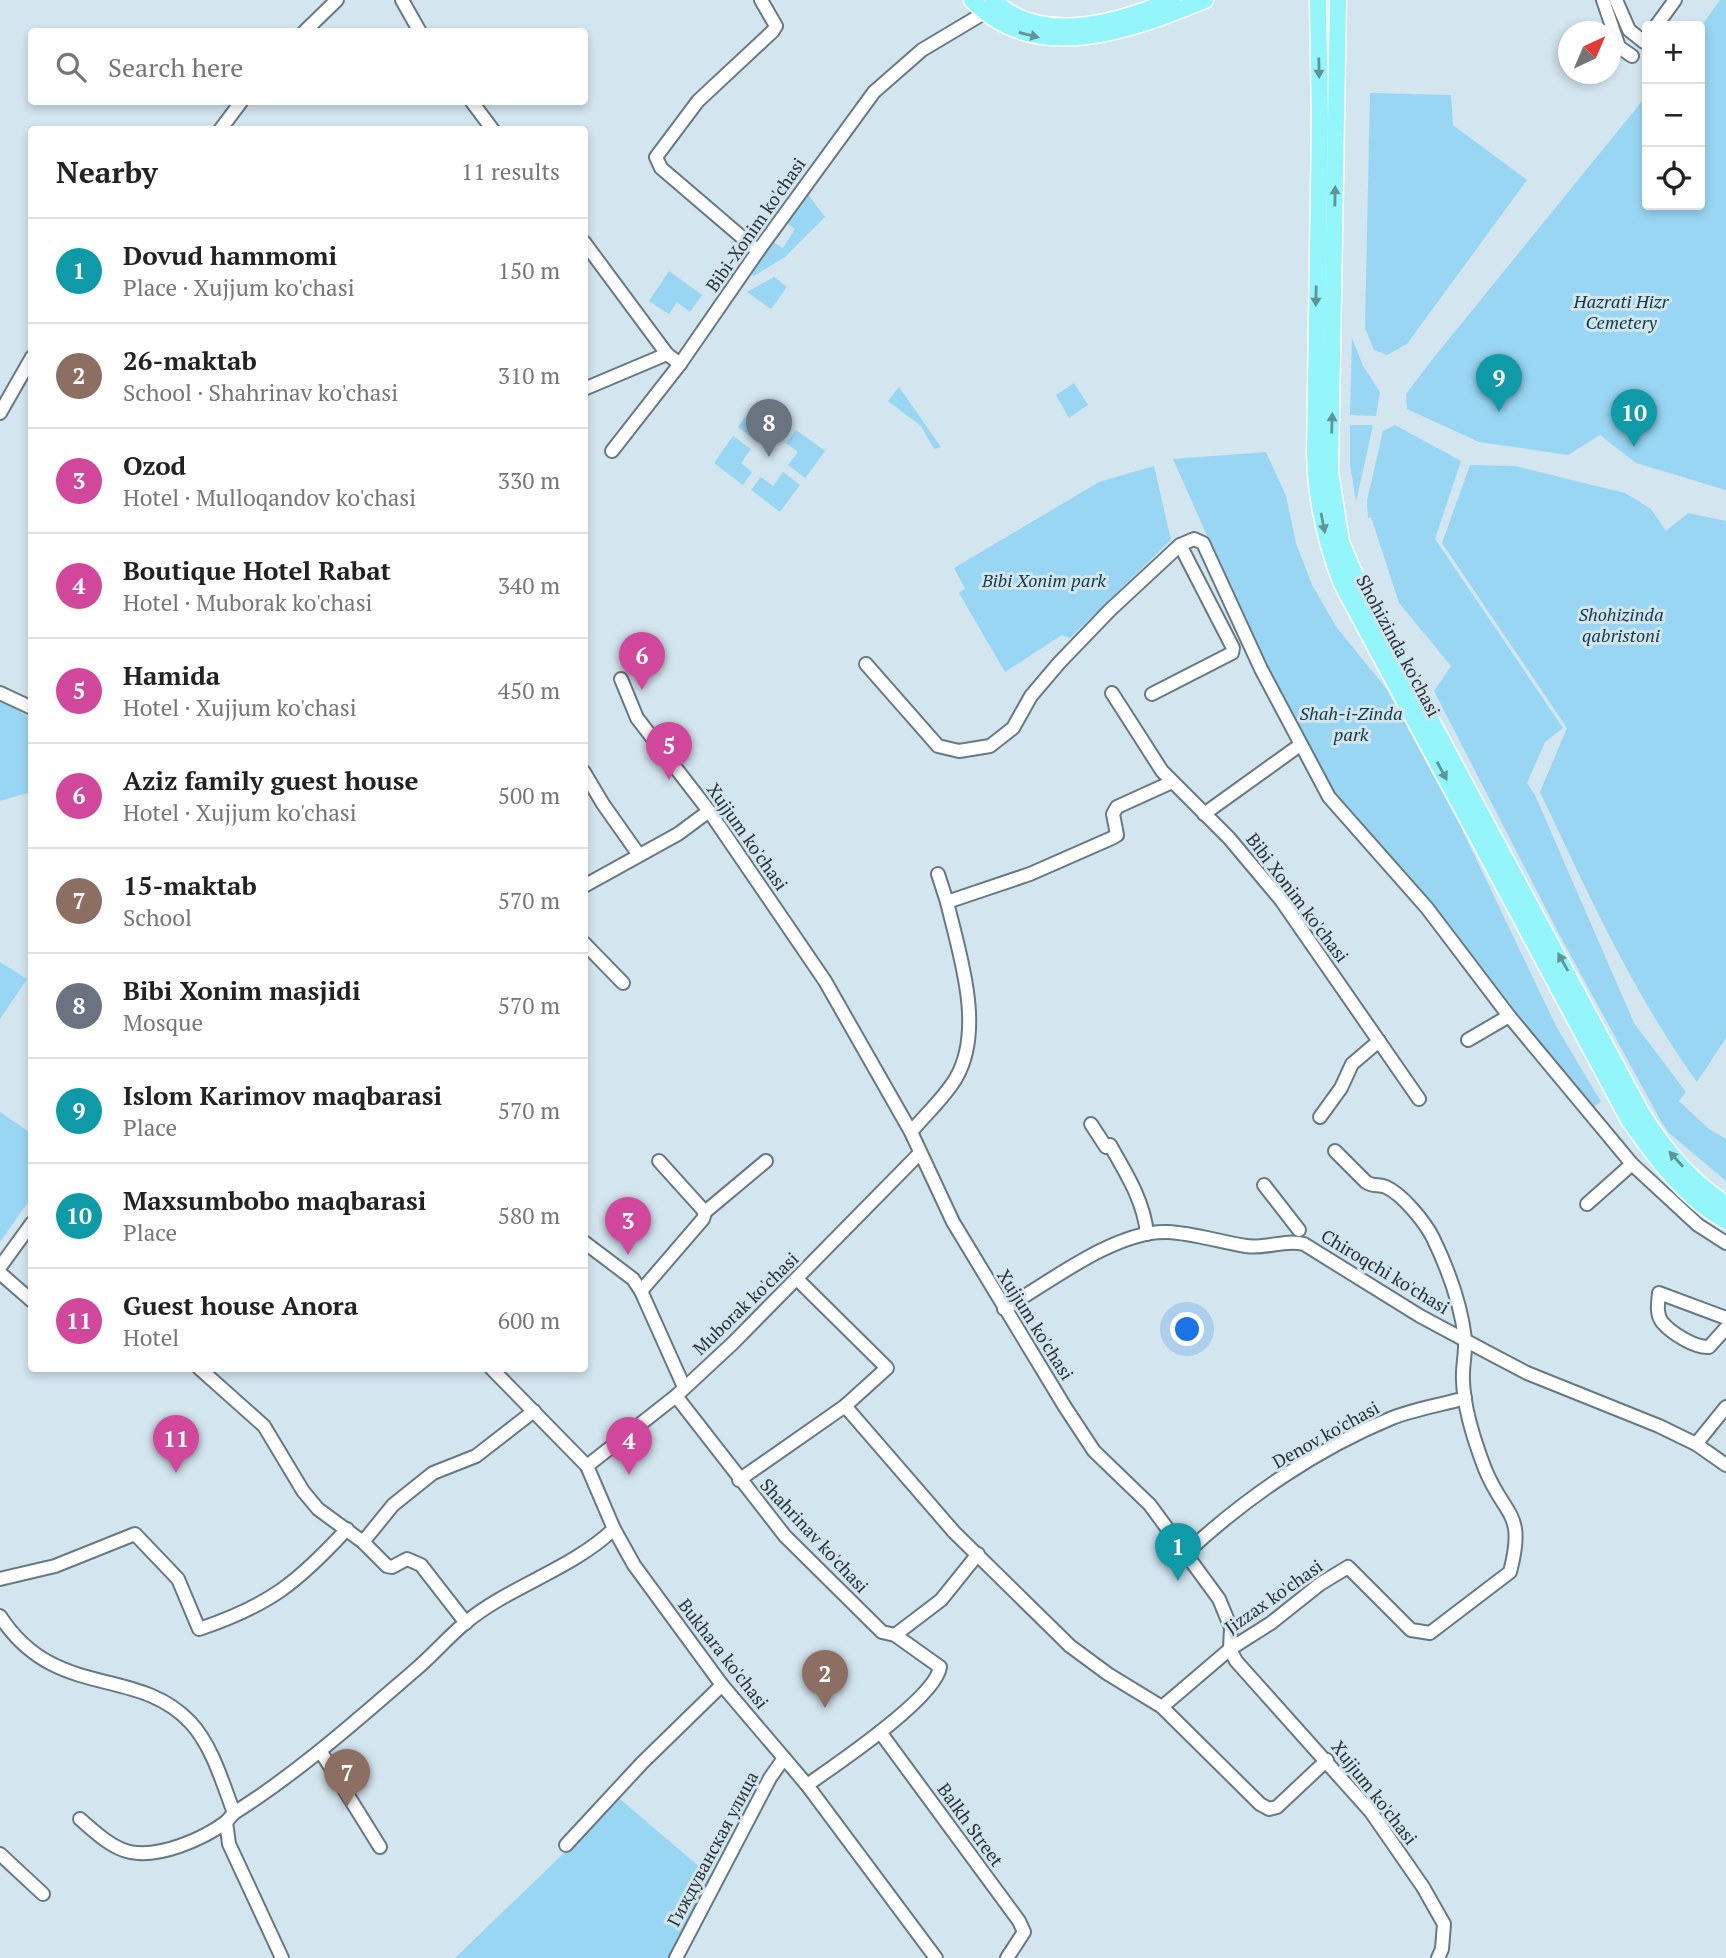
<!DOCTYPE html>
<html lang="en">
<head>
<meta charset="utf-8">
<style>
	body { margin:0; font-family:"PT Serif",serif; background:#f2f2f2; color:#222 }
	.controls { position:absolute; right:21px; top:21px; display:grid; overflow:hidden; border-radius:7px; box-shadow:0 4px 10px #0003 }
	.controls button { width:63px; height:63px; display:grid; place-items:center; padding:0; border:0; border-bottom:2px solid #e0e0e0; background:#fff; color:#222; font:35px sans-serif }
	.compass { position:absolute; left:1558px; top:21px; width:63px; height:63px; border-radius:50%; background:#fff; box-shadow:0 4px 10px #0003; rotate:44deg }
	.you { position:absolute; left:1188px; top:1330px; width:24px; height:24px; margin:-18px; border:5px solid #fff; border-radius:50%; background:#1a73e8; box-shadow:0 0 0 10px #1a73e833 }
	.badge { display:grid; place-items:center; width:46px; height:46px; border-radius:50%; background:#d93025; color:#fff; font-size:23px; font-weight:700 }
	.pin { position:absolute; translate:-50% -58px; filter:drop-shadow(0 2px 4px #0008) }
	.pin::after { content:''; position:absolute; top:37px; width:24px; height:21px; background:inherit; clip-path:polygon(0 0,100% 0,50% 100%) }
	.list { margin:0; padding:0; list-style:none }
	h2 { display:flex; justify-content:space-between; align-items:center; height:91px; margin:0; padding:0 28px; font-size:30px }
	h2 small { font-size:23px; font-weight:400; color:#767676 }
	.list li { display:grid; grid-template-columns:46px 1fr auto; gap:21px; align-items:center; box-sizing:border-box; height:105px; padding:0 28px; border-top:2px solid #e0e0e0 }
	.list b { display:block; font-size:26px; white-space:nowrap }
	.list p { margin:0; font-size:23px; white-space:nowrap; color:#767676 }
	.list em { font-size:23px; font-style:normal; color:#767676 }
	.icon { flex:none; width:38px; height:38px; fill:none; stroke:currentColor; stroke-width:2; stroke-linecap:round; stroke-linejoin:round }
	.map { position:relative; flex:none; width:1726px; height:1958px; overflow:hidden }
	.search { position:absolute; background:#fff; box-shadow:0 4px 10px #0003; left:28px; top:28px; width:560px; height:77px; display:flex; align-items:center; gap:18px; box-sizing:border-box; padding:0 24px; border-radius:7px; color:#767676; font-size:26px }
	.panel { position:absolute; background:#fff; box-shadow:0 4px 10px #0003; left:28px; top:126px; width:560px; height:1246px; border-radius:7px }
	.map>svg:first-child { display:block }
	.green { fill:#99d6f4 }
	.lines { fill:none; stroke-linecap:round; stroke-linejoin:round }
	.minor-casing { stroke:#687981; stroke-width:16 }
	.major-casing { stroke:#fff; stroke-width:19 }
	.minor { stroke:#fff; stroke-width:12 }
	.major { stroke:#94f6fb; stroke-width:16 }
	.oneway { fill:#5f9498 }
	.labels { text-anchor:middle; stroke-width:6; stroke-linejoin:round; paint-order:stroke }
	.street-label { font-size:18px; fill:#2a3135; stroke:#d3e5ef }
	.park-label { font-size:18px; font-style:italic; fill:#123849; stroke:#d3e5ef }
</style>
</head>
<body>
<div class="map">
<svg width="1726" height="1958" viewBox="0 0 1726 1958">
	<rect width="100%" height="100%" fill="#d3e5ef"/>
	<g class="green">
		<polygon points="1720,0 1726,0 1726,490 1636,463 1600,435 1568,455 1479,442 1407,409 1406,394 1431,361 1647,95 1647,205 1700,205 1700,28"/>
		<polygon points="1370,93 1451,95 1453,125 1527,180 1407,344 1387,355 1374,350 1365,328"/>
		<polygon points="807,193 825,217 785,257 754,276 748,273 770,240 783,248 795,229 785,222"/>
		<polygon points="669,271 702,295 690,312 677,302 669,314 649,301"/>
		<polygon points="774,277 787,287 771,309 747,292"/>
		<polygon points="1352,338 1363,366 1380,392 1376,416 1350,415"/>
		<polygon points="1074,383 1088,405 1069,418 1056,395"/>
		<polygon points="899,387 941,447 934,449 921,426 888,401"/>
		<polygon points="757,401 787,422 777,435 765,427 755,440 738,427"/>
		<polygon points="1350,425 1373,425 1356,502 1350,464"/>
		<polygon points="1395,425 1461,461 1435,539 1563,728 1545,742 1527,783 1535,795 1634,1023 1686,1092 1679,1101 1709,1129 1726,1139 1726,1181 1669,1133 1662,1123 1560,936 1434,691 1451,666 1399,603 1371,517 1368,518 1367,501 1383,431"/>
		<polygon points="796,430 825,451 805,478 788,465 798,452 786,443"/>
		<polygon points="733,436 751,449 741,463 752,472 743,485 714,463"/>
		<polygon points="1266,452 1286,496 1296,543 1312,585 1337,628 1386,688 1459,823 1556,1026 1601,1102 1588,1110 1339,801 1269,675 1173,459"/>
		<path d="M 1470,465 L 1515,466 L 1625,493 L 1651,509 L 1666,531 L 1688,513 L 1726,521 L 1726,1038 L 1697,1082 C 1632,992 1587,891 1540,792 L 1567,728 L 1442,543 Z"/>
		<polygon points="1154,466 1171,540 1070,638 1062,635 1005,672 959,593 965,589 954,568 1099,482"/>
		<polygon points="783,472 800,485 780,512 751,490 761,477 773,486"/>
		<polygon points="0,697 32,720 31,792 0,801"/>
		<polygon points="0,962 27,979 0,1019"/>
		<polygon points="0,1112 32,1134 31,1198 0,1242"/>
		<polygon points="620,1799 710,1876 672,1958 455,1958"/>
	</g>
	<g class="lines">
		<defs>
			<g id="minor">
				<polyline points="402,0 420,32"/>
				<polyline points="1603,0 1619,47 1632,56"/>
				<polyline points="1616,0 1629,30 1644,42"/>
				<polyline points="1656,26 1675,0"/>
				<polyline points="304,32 337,0"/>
				<polyline points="472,102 493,130"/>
				<polyline points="220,130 241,102"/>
				<polyline points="584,242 667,354 680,364"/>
				<polyline points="758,251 661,168 656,157 698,101 773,31 776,26 761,0"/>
				<polyline points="584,389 667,354"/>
				<polyline points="0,413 32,357"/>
				<polyline points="612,451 680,364 758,251 874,92 922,50 984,13"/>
				<polyline points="866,664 938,746 959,751 990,746 1013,728 1031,696 1059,663 1110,610 1180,545 1194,539 1203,543 1261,669 1329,797 1427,908 1509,1016 1632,1164 1698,1225 1726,1243"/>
				<polyline points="621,679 637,718 709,811 825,981 911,1132 953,1222 1065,1407 1094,1451 1150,1505 1219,1599 1231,1628 1230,1649 1236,1661 1371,1812 1423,1887 1444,1924 1442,1949 1438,1958"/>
				<polyline points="0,693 32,708"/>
				<polyline points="1112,693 1162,771 1229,838 1281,900 1419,1099"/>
				<polyline points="1152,694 1232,653 1233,648 1180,545"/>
				<polyline points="584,772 603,804 639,855"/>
				<polyline points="1204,814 1300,745"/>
				<polyline points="938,874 947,902 1030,874 1112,838 1117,835 1113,814 1117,807 1172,782"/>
				<polyline points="584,886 678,834 709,811"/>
				<polyline points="584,943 623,983"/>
				<polyline points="1468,1040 1509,1016"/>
				<polyline points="1320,1117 1341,1088 1352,1064 1379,1041"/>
				<path d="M 1091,1124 L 1106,1147 L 1110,1145 C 1126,1173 1144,1201 1147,1234"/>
				<path d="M 911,1132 C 925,1115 945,1097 956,1078 C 985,1028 959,953 947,902"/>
				<polyline points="1264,1185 1299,1230"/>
				<polyline points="1587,1204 1632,1164"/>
				<polyline points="705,1212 766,1161"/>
				<polyline points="584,1242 633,1279 641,1291 684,1387"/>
				<polyline points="0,1267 32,1223"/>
				<polyline points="0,1273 32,1301"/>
				<polyline points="641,1291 703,1219 705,1212 659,1161"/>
				<path d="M 1004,1309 C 1048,1283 1116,1230 1167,1232 C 1193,1233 1220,1242 1246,1246 C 1267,1249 1284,1239 1304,1244 L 1420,1316 L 1487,1352 L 1527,1373 L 1659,1426 L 1696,1444 L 1726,1465"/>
				<path d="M 1726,1318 L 1659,1293 C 1658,1303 1656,1314 1662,1322 C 1671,1333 1695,1348 1709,1347 L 1726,1328"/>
				<polyline points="199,1368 264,1426 303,1491 318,1509 363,1542 387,1566 392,1567 407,1559 421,1565 466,1623"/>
				<polyline points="491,1368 587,1466 614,1529 634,1565 722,1685 807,1785 936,1958"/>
				<path d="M 676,1396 L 785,1536 L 882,1632 L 895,1635 L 940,1667 C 936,1698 834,1766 807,1785"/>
				<polyline points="845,1406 954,1532 1070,1646 1108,1674 1162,1707 1260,1804 1269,1809 1277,1807 1327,1760"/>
				<polyline points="1696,1444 1726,1407"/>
				<polyline points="587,1466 676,1396 733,1343 919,1154"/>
				<polyline points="739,1480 845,1406 887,1368 797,1279"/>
				<polyline points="363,1542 393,1505 433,1473 476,1456 534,1411"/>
				<path d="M 1185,1554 C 1244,1499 1316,1449 1392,1418 C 1415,1409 1441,1405 1465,1398"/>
				<path d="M 0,1579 L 55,1566 L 135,1534 L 178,1579 L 199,1629 C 270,1605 297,1583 347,1529"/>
				<path d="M 0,1616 C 55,1701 136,1665 190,1722 C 212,1745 223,1784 234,1813 L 226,1822 L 229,1844 L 282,1958"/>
				<polyline points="895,1635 941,1600 978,1554"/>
				<path d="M 1162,1707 L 1230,1649 L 1271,1623 L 1320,1584 L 1348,1567 L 1411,1630 L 1430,1633 L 1510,1572 C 1526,1511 1505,1518 1485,1469 C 1475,1443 1464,1410 1463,1381 C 1462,1367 1466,1353 1465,1339 C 1461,1304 1448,1269 1433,1238 C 1425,1222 1402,1194 1386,1187 C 1379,1184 1373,1187 1366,1182 L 1335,1151"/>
				<polyline points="880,1732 1019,1921 1024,1932 1007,1958"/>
				<polyline points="321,1752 380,1847"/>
				<path d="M 234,1813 C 299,1772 356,1721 414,1671 C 432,1656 447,1638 465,1623 C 511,1585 569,1571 614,1529"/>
				<path d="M 80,1819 C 94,1831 111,1848 130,1852 C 160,1858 203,1839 226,1822"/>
				<polyline points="566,1845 642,1763 722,1685"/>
				<polyline points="0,1854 43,1894"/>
				<polyline points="676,1958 770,1778 784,1758"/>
			</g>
			<g id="major">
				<path d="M 972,0 C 1036,67 1131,30 1205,0"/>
				<path d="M 993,0 C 1040,46 1120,22 1172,0"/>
				<path d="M 1318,0 L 1320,123 L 1315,453 C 1316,499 1325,541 1342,584 L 1629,1120 C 1656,1158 1684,1198 1726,1221"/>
				<path d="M 1338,0 L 1330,472 L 1341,542 L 1362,592 L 1642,1114 C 1664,1149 1691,1182 1726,1204"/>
			</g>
		</defs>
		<use href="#minor" class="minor-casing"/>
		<use href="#major" class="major-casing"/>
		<use href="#minor" class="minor"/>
		<use href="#major" class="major"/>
	</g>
	<defs><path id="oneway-solid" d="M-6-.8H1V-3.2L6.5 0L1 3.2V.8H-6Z" transform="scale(1.75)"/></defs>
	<g class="oneway">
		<use href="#oneway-solid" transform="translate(1029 35) rotate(14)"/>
		<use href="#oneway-solid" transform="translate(1319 68) rotate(89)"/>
		<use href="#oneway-solid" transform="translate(1335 196) rotate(-89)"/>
		<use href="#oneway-solid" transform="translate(1316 296) rotate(91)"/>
		<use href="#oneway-solid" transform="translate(1332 423) rotate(-88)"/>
		<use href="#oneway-solid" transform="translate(1323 523) rotate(79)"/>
		<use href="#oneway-solid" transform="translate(1442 771) rotate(62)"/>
		<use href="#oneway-solid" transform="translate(1563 962) rotate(-119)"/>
		<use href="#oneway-solid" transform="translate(1676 1159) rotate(-132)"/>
	</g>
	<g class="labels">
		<g class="street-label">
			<text transform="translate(756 225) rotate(-55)" y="6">Bibi-Xonim ko'chasi</text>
			<text transform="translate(1398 646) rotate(62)" y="6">Shohizinda ko'chasi</text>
			<text transform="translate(747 837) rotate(55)" y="6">Xujjum ko'chasi</text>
			<text transform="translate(1297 898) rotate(53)" y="6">Bibi Xonim ko'chasi</text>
			<text transform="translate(1385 1272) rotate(31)" y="6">Chiroqchi ko'chasi</text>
			<text transform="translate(746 1304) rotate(-44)" y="6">Muborak ko'chasi</text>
			<text transform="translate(1035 1325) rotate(58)" y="6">Xujjum ko'chasi</text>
			<text transform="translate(1326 1435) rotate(-29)" y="6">Denov ko'chasi</text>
			<text transform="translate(814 1536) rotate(47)" y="6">Shahrinav ko'chasi</text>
			<text transform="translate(1274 1597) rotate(-35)" y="6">Jizzax ko'chasi</text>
			<text transform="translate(723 1654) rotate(52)" y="6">Bukhara ko'chasi</text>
			<text transform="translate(1374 1793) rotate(52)" y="6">Xujjum ko'chasi</text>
			<text transform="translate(970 1825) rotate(54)" y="6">Balkh Street</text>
			<text transform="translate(713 1849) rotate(-62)" y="6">Гиждуванская улица</text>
		</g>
		<g class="park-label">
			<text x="1621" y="308">Hazrati Hizr<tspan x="1621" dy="21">Cemetery</tspan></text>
			<text x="1044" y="587">Bibi Xonim park</text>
			<text x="1621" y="621">Shohizinda<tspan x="1621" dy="21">qabristoni</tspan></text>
			<text x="1351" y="720">Shah-i-Zinda<tspan x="1351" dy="21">park</tspan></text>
		</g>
	</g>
</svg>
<div class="controls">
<button>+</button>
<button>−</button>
<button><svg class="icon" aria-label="locate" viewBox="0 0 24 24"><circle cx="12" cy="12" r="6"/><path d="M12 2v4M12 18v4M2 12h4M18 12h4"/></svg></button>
</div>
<svg class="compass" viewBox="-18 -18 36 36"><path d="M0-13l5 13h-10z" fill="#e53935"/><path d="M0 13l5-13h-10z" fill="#767676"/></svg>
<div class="you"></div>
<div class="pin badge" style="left:1178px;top:1581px;background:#0f9aa8">1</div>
<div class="pin badge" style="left:825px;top:1708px;background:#8d6e63">2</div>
<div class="pin badge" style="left:628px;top:1255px;background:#d1479c">3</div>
<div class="pin badge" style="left:629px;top:1475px;background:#d1479c">4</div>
<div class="pin badge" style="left:669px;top:780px;background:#d1479c">5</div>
<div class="pin badge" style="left:642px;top:690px;background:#d1479c">6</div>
<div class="pin badge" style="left:347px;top:1807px;background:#8d6e63">7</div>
<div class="pin badge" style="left:769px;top:457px;background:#6b7280">8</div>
<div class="pin badge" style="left:1499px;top:412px;background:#0f9aa8">9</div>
<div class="pin badge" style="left:1634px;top:447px;background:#0f9aa8">10</div>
<div class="pin badge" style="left:176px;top:1473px;background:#d1479c">11</div>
<div class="search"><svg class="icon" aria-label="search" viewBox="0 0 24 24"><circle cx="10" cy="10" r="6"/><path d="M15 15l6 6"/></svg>Search here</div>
<section class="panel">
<h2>Nearby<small>11 results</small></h2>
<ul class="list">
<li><span class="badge" style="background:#0f9aa8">1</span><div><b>Dovud hammomi</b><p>Place · Xujjum ko'chasi</p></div><em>150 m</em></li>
<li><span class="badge" style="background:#8d6e63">2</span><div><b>26-maktab</b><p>School · Shahrinav ko'chasi</p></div><em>310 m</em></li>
<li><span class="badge" style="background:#d1479c">3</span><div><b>Ozod</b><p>Hotel · Mulloqandov ko'chasi</p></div><em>330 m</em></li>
<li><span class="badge" style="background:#d1479c">4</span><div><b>Boutique Hotel Rabat</b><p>Hotel · Muborak ko'chasi</p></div><em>340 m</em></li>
<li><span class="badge" style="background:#d1479c">5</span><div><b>Hamida</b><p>Hotel · Xujjum ko'chasi</p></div><em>450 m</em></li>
<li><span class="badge" style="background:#d1479c">6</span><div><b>Aziz family guest house</b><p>Hotel · Xujjum ko'chasi</p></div><em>500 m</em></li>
<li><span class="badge" style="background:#8d6e63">7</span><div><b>15-maktab</b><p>School</p></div><em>570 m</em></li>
<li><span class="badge" style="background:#6b7280">8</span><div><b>Bibi Xonim masjidi</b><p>Mosque</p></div><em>570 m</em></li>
<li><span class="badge" style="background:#0f9aa8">9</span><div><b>Islom Karimov maqbarasi</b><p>Place</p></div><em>570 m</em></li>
<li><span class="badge" style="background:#0f9aa8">10</span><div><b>Maxsumbobo maqbarasi</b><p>Place</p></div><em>580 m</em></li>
<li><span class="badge" style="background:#d1479c">11</span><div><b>Guest house Anora</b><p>Hotel</p></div><em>600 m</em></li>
</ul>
</section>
</div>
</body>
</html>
